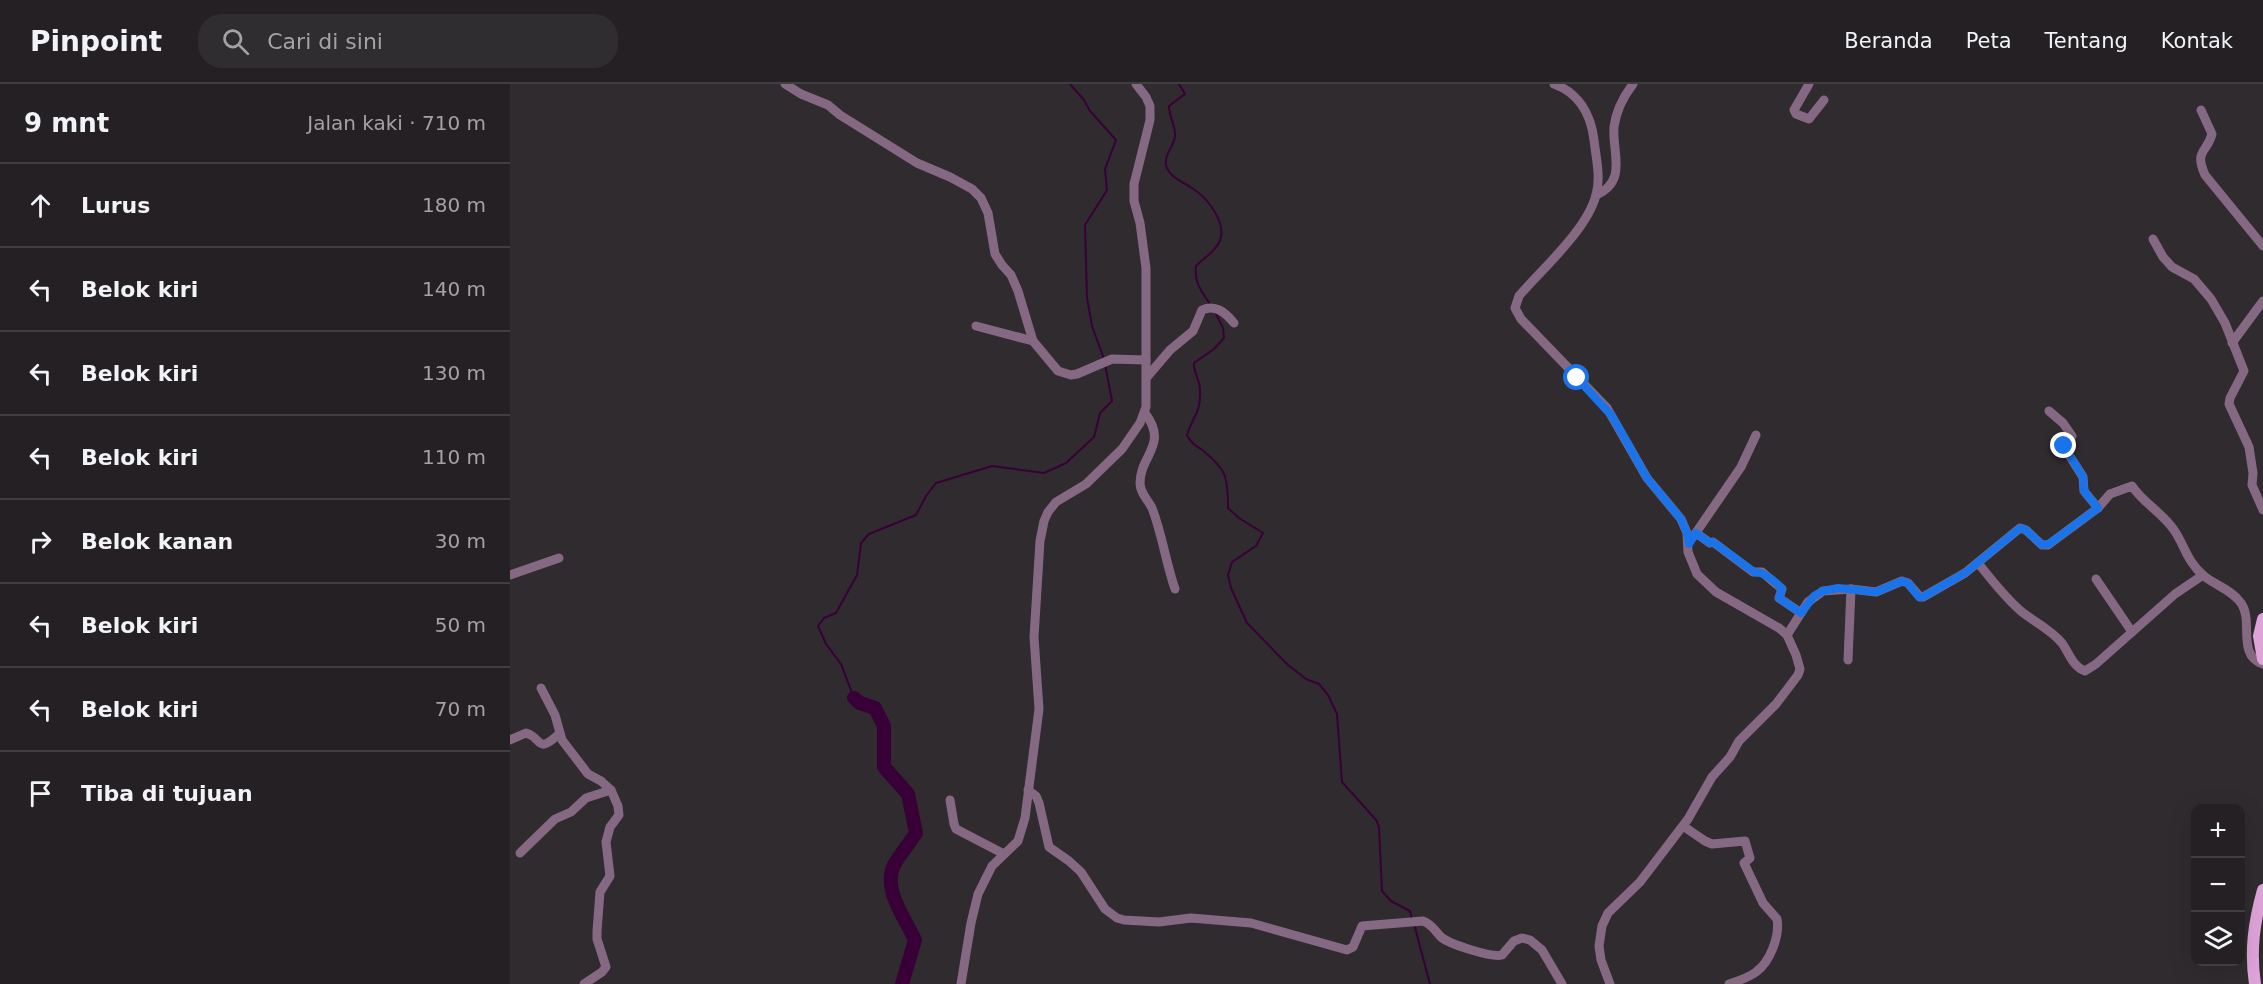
<!DOCTYPE html>
<html lang="id">
<head>
<meta charset="utf-8">
<style>
	body { margin:0; font-family:"DejaVu Sans",sans-serif; background:#302d30; color:#f1f3f6 }
	.controls { position:absolute; right:18px; bottom:18px; display:grid; overflow:hidden; border-radius:12px; box-shadow:0 6px 24px #0002 }
	.controls button { width:54px; height:54px; display:grid; place-items:center; padding:0; border:0; border-bottom:2px solid #413e41; background:#242023; color:#f1f3f6; font:30px sans-serif }
	.stop { position:absolute; width:18px; height:18px; margin:-14px; border:4px solid #1a73e8; border-radius:50%; background:#fff }
	.stop.end { background:#1a73e8; border-color:#fff; box-shadow:0 2px 6px #0008 }
	.list { margin:0; padding:0; list-style:none }
	h2 { display:flex; justify-content:space-between; align-items:center; height:78px; margin:0; padding:0 24px; font-size:26px }
	h2 small { font-size:20px; font-weight:400; color:#a3a3a6 }
	.list li { display:grid; grid-template-columns:39px 1fr auto; gap:18px; align-items:center; box-sizing:border-box; height:84px; padding:0 24px; border-top:2px solid #413e41 }
	.list b { display:block; font-size:22px; white-space:nowrap }
	.list em { font-size:20px; font-style:normal; color:#a3a3a6 }
	.icon { flex:none; width:33px; height:33px; fill:none; stroke:currentColor; stroke-width:2; stroke-linecap:round; stroke-linejoin:round }
	.map { position:relative; flex:none; width:1753px; height:900px; overflow:hidden }
	header { display:flex; align-items:center; gap:36px; box-sizing:border-box; height:84px; padding:0 30px; background:#242023; border-bottom:2px solid #413e41 }
	header strong { font-size:28px }
	nav { display:flex; gap:33px; margin-inline-start:auto; font-size:21px }
	.search { width:420px; height:54px; background:#302d30; display:flex; align-items:center; gap:15px; box-sizing:border-box; padding:0 21px; border-radius:24px; color:#a3a3a6; font-size:22px }
	main { display:flex }
	aside { flex:1; background:#242023 }
	.map>svg:first-child { display:block }
	.lines { fill:none; stroke-linecap:round; stroke-linejoin:round }
	.stream { stroke:#380037; stroke-width:2 }
	.river { stroke:#380037; stroke-width:14 }
	.minor { stroke:#856983; stroke-width:9 }
	.major { stroke:#dea4d9; stroke-width:12 }
	.route { stroke:#1a73e8; stroke-width:8 }
</style>
</head>
<body>
<header>
<strong>Pinpoint</strong>
<div class="search"><svg class="icon" aria-label="search" viewBox="0 0 24 24"><circle cx="10" cy="10" r="6"/><path d="M15 15l6 6"/></svg>Cari di sini</div>
<nav><a>Beranda</a><a>Peta</a><a>Tentang</a><a>Kontak</a></nav>
</header>
<main>
<aside>
<h2>9 mnt<small>Jalan kaki · 710 m</small></h2>
<ul class="list">
<li><svg class="icon" aria-label="ahead" viewBox="0 0 24 24"><path d="M12 20V5M6 11l6-6 6 6"/></svg><div><b>Lurus</b></div><em>180 m</em></li>
<li><svg class="icon" aria-label="left" viewBox="0 0 24 24"><path d="M17 20v-9H6M10 6l-5 5 5 5"/></svg><div><b>Belok kiri</b></div><em>140 m</em></li>
<li><svg class="icon" aria-label="left" viewBox="0 0 24 24"><path d="M17 20v-9H6M10 6l-5 5 5 5"/></svg><div><b>Belok kiri</b></div><em>130 m</em></li>
<li><svg class="icon" aria-label="left" viewBox="0 0 24 24"><path d="M17 20v-9H6M10 6l-5 5 5 5"/></svg><div><b>Belok kiri</b></div><em>110 m</em></li>
<li><svg class="icon" aria-label="right" viewBox="0 0 24 24"><path d="M7 20v-9h11M14 6l5 5-5 5"/></svg><div><b>Belok kanan</b></div><em>30 m</em></li>
<li><svg class="icon" aria-label="left" viewBox="0 0 24 24"><path d="M17 20v-9H6M10 6l-5 5 5 5"/></svg><div><b>Belok kiri</b></div><em>50 m</em></li>
<li><svg class="icon" aria-label="left" viewBox="0 0 24 24"><path d="M17 20v-9H6M10 6l-5 5 5 5"/></svg><div><b>Belok kiri</b></div><em>70 m</em></li>
<li><svg class="icon" aria-label="arrive" viewBox="0 0 24 24"><path d="M6 21V4h12l-3 4 3 4H6"/></svg><div><b>Tiba di tujuan</b></div></li>
</ul>
</aside>
<div class="map">
<svg width="1753" height="900" viewBox="0 0 1753 900">
	<rect width="100%" height="100%" fill="#302b2f"/>
	<g class="lines">
		<g class="stream">
			<polyline points="560,0 574,16 580,27 606,56 595,85 597,106 575,141 577,214 582,242 594,275"/>
			<path d="M 669,0 L 675,10 L 659,22 C 659,33 666,42 665,53 C 663,64 652,73 657,84 C 661,94 673,98 682,104 C 698,114 722,144 706,163 C 701,170 692,176 686,182 C 684,198 691,207 700,220"/>
			<path d="M 706,230 L 713,244 L 714,254 L 704,265 L 684,279 C 683,288 690,296 690,306 C 691,330 683,331 677,351 C 680,358 685,361 691,365 C 716,385 718,391 718,424 L 729,434 L 753,449 L 746,462 L 722,478 L 718,491 L 721,504 L 737,539 L 778,581 L 796,595 L 809,600 L 818,611 L 827,630 L 832,698 L 867,737 L 869,744 L 872,807 L 881,817 L 900,827 L 902,835"/>
			<polyline points="344,614 331,580 316,560 308,542 314,534 326,529 347,491 351,459 359,450 406,431 416,412 426,399 482,382 534,389 556,379 584,353 590,329 602,317 595,280"/>
			<polyline points="904,840 920,900"/>
		</g>
		<path class="river" d="M 344,614 L 350,619 L 365,624 L 374,642 L 374,683 L 398,710 L 406,749 C 399,760 390,770 384,781 C 372,805 395,834 405,856 L 392,900"/>
		<g class="minor">
			<polyline points="275,0 291,10 318,21 330,31 407,79 440,93 462,105 471,114 478,129 485,170 492,181 501,191 508,207 523,257 548,287 561,291 567,290 602,275 636,276"/>
			<path d="M 1044,0 C 1069,9 1081,31 1084,56 C 1086,74 1091,93 1086,111 C 1077,146 1032,185 1009,212 L 1005,224 L 1011,235 L 1097,324 L 1137,394 L 1171,435 L 1177,449 L 1178,468 L 1187,490 L 1206,508 L 1269,544 L 1277,551 L 1286,571 L 1290,585 L 1288,591 L 1266,620 L 1229,657 L 1220,673 L 1202,693 L 1178,735 L 1130,798 L 1098,829 L 1092,842 L 1089,862 L 1091,876 L 1100,900"/>
			<polyline points="1299,0 1284,26 1286,30 1299,35 1314,16"/>
			<path d="M 1691,26 L 1702,50 C 1697,69 1684,66 1695,91 L 1753,162"/>
			<path d="M 1086,111 C 1118,97 1102,69 1104,43 C 1106,27 1113,13 1123,0"/>
			<polyline points="1643,155 1653,173 1662,183 1684,195 1701,215 1715,239 1734,287 1720,314 1719,320 1739,363 1743,389 1742,401 1753,426"/>
			<polyline points="466,242 523,257"/>
			<polyline points="1722,259 1753,217"/>
			<path d="M 637,293 L 660,266 L 683,247 L 692,226 C 705,220 715,228 724,239"/>
			<polyline points="1539,327 1553,339 1562,352 1554,363 1573,393 1574,407 1588,424"/>
			<path d="M 635,329 C 659,361 630,371 630,399 C 630,409 638,416 642,424 C 652,450 656,479 665,505"/>
			<polyline points="1186,449 1200,459 1203,458 1243,488 1252,488 1272,505 1269,514 1291,529"/>
			<polyline points="1183,453 1231,383 1246,351"/>
			<path d="M 1468,479 C 1482,496 1495,514 1512,528 C 1526,539 1540,545 1552,559 C 1559,569 1563,583 1575,587 L 1586,580 L 1665,510 L 1693,491"/>
			<polyline points="0,491 49,474"/>
			<polyline points="1586,495 1622,548"/>
			<path d="M 1277,551 L 1298,518 L 1313,507 L 1341,505 L 1366,508 L 1392,497 L 1398,499 L 1410,513 L 1413,513 L 1455,489 L 1510,444 L 1516,446 L 1532,461 L 1538,461 L 1588,424 L 1600,410 L 1622,402 C 1633,419 1653,429 1664,446 C 1675,462 1677,478 1694,492 C 1705,501 1722,506 1731,519 C 1744,537 1726,571 1753,580"/>
			<polyline points="1338,576 1341,505"/>
			<polyline points="31,604 45,631 52,656 78,690 91,697 101,706 108,722 109,731 100,743 96,758 100,792 90,808 87,847 87,855 96,883 92,888 74,900"/>
			<path d="M 0,656 L 16,649 C 33,654 26,671 49,650"/>
			<path d="M 518,706 L 526,712 L 529,719 L 539,763 L 559,777 L 571,788 L 595,825 L 607,834 L 614,836 L 649,838 L 681,834 L 741,839 L 837,866 L 843,863 L 852,842 L 913,837 C 922,840 925,847 931,853 C 939,860 982,874 992,871 L 1004,857 L 1012,854 L 1020,856 L 1032,866 L 1052,900"/>
			<polyline points="440,716 444,740 446,745 494,770"/>
			<path d="M 1173,742 L 1195,757 L 1202,760 L 1235,757 L 1240,774 L 1234,779 L 1253,819 L 1267,835 C 1270,852 1260,878 1246,888 C 1238,894 1228,897 1219,900"/>
			<polyline points="10,769 45,735 61,728 76,714 101,706"/>
			<polyline points="451,900 461,839 468,810 482,782 508,757 515,734 529,625 524,553 530,457 534,437 538,428 546,418 576,400 612,365 630,339 636,323 636,184 630,139 624,117 624,100 640,36 640,22 636,13 626,0"/>
		</g>
		<g class="major">
			<polyline points="1753,535 1749,552 1753,575"/>
			<path d="M 1745,900 C 1740,867 1744,838 1753,806"/>
		</g>
	</g>
	<g class="lines">
		<path class="route" d="M 1067,294 L 1102,332 L 1137,394 L 1171,435 L 1177,449 L 1179,460 L 1186,449 L 1200,459 L 1203,458 L 1244,488 C 1255,488 1265,497 1272,505 L 1269,514 L 1291,529 L 1304,512 L 1313,507 L 1328,504 L 1366,508 L 1392,497 L 1398,499 L 1409,513 L 1413,513 L 1455,489 L 1510,444 L 1516,446 L 1532,461 L 1539,460 L 1588,424 L 1574,407 L 1573,393 L 1554,362"/>
	</g>
</svg>
<div class="controls">
<button>+</button>
<button>−</button>
<button><svg class="icon" aria-label="layers" viewBox="0 0 24 24"><path d="M12 4l9 5-9 5-9-5zM3 14l9 5 9-5"/></svg></button>
</div>
<div class="stop" style="left:1067px;top:294px"></div>
<div class="stop end" style="left:1554px;top:362px"></div>
</div>
</main>
</body>
</html>
